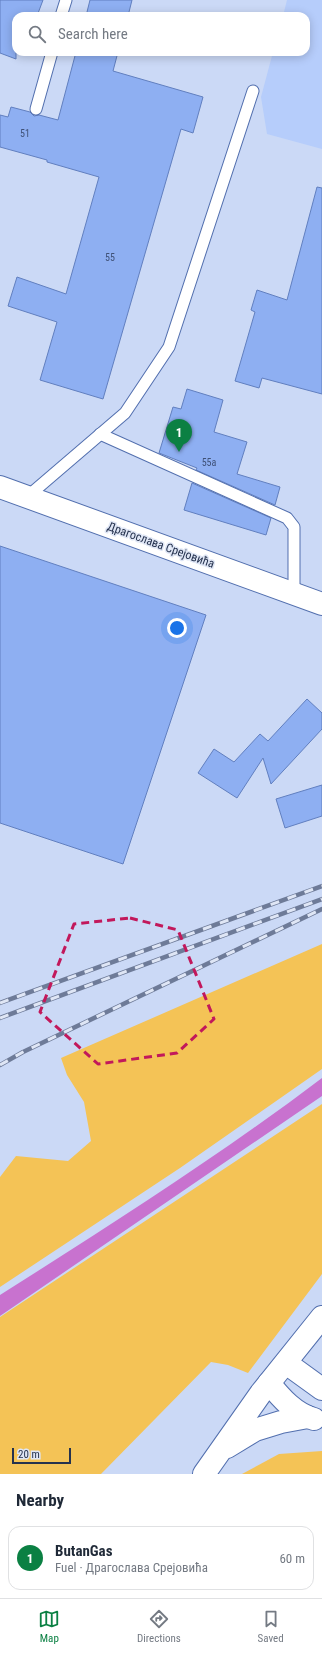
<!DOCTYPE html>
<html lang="en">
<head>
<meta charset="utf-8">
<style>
	body { margin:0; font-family:"Roboto Condensed",sans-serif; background:#f6f6f7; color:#1f2937 }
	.scale { position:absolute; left:12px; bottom:10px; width:59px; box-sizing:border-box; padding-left:4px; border:2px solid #25324e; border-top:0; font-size:11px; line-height:14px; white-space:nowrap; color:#25324e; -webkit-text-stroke:3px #dfe6f5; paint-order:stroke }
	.you { position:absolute; left:177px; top:628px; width:14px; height:14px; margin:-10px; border:3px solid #fff; border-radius:50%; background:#1a73e8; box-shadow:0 0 0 6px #1a73e833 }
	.badge { display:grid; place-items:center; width:26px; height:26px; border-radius:50%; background:#0b8043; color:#fff; font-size:13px; font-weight:700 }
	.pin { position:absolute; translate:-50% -33px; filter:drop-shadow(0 1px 2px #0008) }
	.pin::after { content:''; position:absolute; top:21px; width:14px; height:12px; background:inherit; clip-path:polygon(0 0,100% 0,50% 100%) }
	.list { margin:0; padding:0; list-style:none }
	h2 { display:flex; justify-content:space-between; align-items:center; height:52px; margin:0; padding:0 16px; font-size:17px }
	h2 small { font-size:13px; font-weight:400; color:#747a83 }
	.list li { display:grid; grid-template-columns:26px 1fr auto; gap:12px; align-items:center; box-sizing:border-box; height:64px; margin:0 8px 8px; padding:0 8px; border:1px solid #e0e1e3; border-radius:12px }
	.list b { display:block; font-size:15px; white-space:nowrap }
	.list p { margin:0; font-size:13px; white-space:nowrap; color:#747a83 }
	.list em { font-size:13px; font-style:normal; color:#747a83 }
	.icon { flex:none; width:22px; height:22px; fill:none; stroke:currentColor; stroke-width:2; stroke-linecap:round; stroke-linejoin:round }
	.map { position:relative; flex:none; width:322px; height:1474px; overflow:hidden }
	.search { position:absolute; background:#fff; box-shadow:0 2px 10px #0003; left:12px; right:12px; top:12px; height:44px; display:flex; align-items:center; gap:10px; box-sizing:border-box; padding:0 14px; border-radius:12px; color:#747a83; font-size:15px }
	.sheet { height:124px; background:#fff }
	nav { display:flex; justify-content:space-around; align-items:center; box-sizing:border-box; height:56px; border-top:1px solid #e0e1e3; background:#fff; font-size:11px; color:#747a83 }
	nav a { display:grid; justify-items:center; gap:2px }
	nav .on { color:#0b8043 }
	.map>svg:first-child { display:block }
	.built { fill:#b6cdfb }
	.green { fill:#f4c356 }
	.water { fill:#c872cf }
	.building { fill:#8eaff2; stroke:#617fbf }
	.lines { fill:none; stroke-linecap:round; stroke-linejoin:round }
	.lane-casing { stroke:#526fae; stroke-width:13 }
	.secondary-casing { stroke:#526fae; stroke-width:24 }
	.lane { stroke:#fff; stroke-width:11 }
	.secondary { stroke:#fff; stroke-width:22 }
	.rail-casing { stroke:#6e7b98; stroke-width:4.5 }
	.rail { stroke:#dfe6f5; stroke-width:3; stroke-dasharray:9; stroke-linecap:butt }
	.marked { fill:none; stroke:#c2185b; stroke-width:3; stroke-dasharray:8 5; stroke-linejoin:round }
	.labels { text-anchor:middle; stroke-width:3; stroke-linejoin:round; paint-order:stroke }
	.number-label { font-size:10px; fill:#3f5177 }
	.street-label { font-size:12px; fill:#25324e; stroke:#dfe6f5 }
</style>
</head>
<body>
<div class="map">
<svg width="322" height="1474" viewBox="0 0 322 1474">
	<rect width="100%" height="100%" fill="#cbd9f6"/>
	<polygon class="built" points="287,0 322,0 322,149 267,134 261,97 273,52 306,52 306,16 283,16"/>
	<g class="green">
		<polygon points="322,944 322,1069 180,1168 0,1287 0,1177 16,1156 68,1161 91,1141 84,1102 67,1075 61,1058"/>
		<polygon points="322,1104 322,1274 248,1373 228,1365 211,1362 101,1474 0,1474 0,1317"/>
		<polygon points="322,1451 322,1474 242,1474 279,1454"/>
	</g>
	<path class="water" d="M 322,1078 L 322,1096 L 0,1316 L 0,1295 C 109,1226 219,1156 322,1078 Z"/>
	<g class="building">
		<polygon points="0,0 43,0 37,16 16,16 16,59 0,53"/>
		<polygon points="90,0 132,0 128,16 86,16"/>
		<polygon points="76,52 118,52 113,71 203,97 193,133 181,129 103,399 40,380 57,322 8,306 17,277 66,294 99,177 47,162 47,160 0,147 0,115 8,117 11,107 30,112 34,116 39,115 58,120"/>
		<polygon points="317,187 322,188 322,394 262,378 259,388 235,381 255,312 251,310 257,290 287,300"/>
		<polygon points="187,389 223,400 214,432 247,442 237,474 280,487 275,505 196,470 197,468 159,453 173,407 181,409"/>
		<polygon points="192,483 271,518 266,535 184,510"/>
		<polygon points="0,546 206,615 123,864 0,823"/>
		<polygon points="307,699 322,713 322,729 271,784 263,758 237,798 198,773 214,749 234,762 260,734 268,741"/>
		<polygon points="322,785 322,816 285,828 276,799"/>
	</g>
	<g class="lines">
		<defs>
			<g id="lane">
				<polyline points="61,16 66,0"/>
				<polyline points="36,109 52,52"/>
				<polyline points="100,434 287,518 294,527 294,594"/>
				<polyline points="27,497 125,413 169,347 253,91"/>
			</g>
			<g id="secondary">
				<polyline points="0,487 322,604"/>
				<polyline points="286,1363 322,1389"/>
				<path d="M 269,1383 C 281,1398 295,1414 314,1419"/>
				<polyline points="227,1447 255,1430 281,1422 308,1417"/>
				<polyline points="204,1474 261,1393 322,1317"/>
			</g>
		</defs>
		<use href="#lane" class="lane-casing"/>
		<use href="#secondary" class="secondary-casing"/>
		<use href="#lane" class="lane"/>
		<use href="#secondary" class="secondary"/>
		<defs>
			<g id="rail">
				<polyline points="0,1003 322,886"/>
				<polyline points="0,1018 322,899"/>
				<polyline points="0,1065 23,1052 322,909"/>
			</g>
		</defs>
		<use href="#rail" class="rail-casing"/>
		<use href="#rail" class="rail"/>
	</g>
	<path class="marked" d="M 130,918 L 178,930 L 214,1019 L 177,1053 L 98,1064 L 40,1012 L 74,924 Z"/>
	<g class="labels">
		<g class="number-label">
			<text x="25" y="137">51</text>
			<text x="110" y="261">55</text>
			<text x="209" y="466">55a</text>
		</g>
		<g class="street-label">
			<text transform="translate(161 545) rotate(20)" y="4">Драгослава Срејовића</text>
		</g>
	</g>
</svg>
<div class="scale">20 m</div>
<div class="you"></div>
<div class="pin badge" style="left:179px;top:452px">1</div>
<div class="search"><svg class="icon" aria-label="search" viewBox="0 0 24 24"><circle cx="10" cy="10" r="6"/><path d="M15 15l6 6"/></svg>Search here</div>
</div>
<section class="sheet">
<h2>Nearby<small></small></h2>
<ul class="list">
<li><span class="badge">1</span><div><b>ButanGas</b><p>Fuel · Драгослава Срејовића</p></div><em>60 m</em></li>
</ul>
</section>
<nav>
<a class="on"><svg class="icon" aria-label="map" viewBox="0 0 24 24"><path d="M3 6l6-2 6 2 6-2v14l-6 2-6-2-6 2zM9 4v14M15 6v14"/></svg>Map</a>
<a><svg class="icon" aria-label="directions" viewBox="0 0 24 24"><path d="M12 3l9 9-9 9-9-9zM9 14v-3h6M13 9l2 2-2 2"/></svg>Directions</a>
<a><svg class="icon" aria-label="saved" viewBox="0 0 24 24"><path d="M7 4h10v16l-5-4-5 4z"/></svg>Saved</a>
</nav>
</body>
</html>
